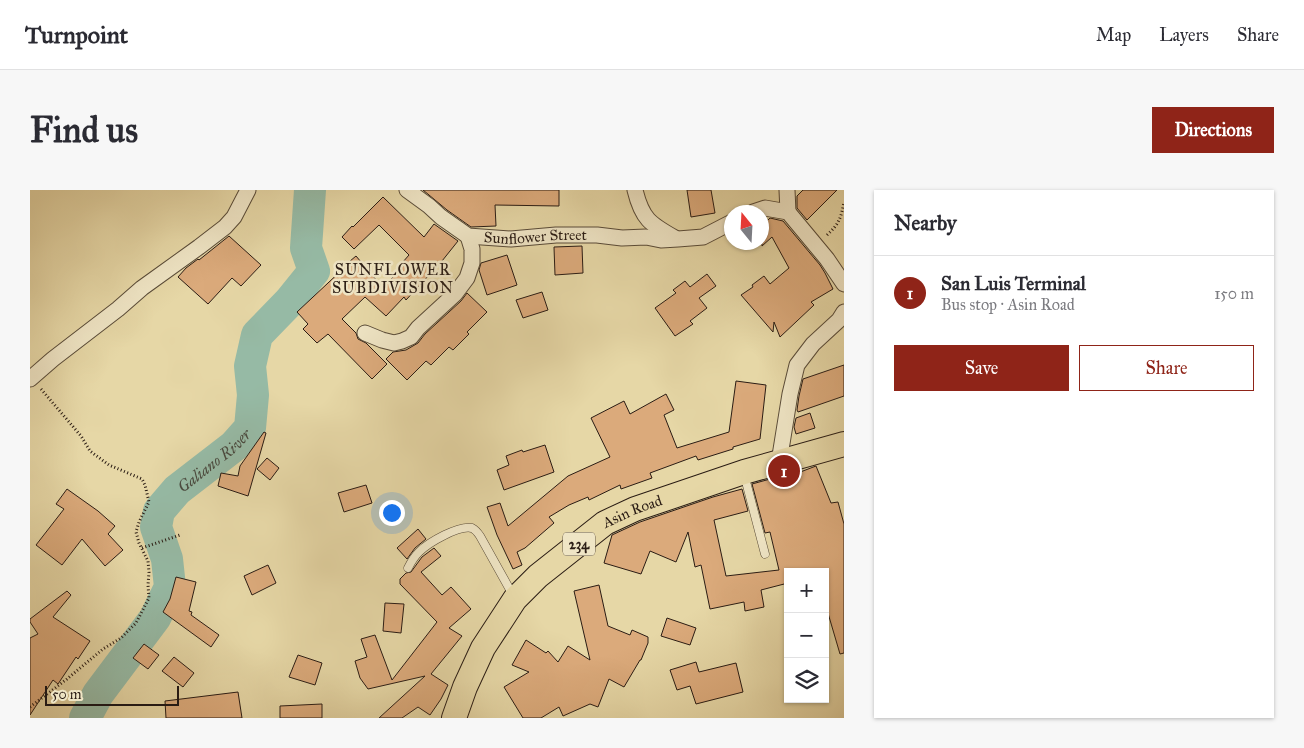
<!DOCTYPE html>
<html lang="en">
<head>
<meta charset="utf-8">
<style>
	body { margin:0; font-family:"IM FELL Great Primer",serif; background:#f7f7f7; color:#2b2b33 }
	.controls { position:absolute; right:15px; bottom:15px; display:grid; overflow:hidden; border-radius:0px; box-shadow:0 1px 4px #0004 }
	.controls button { width:45px; height:45px; display:grid; place-items:center; padding:0; border:0; border-bottom:1px solid #e1e1e2; background:#fff; color:#2b2b33; font:25px sans-serif }
	.compass { position:absolute; left:694px; top:15px; width:45px; height:45px; border-radius:50%; background:#fff; box-shadow:0 1px 4px #0004; rotate:342deg }
	.scale { position:absolute; left:15px; bottom:12px; width:134px; box-sizing:border-box; padding-left:5px; border:2px solid #2a1c14; border-top:0; font-size:14px; line-height:18px; white-space:nowrap; color:#2a1c14; -webkit-text-stroke:4px #efe5c5; paint-order:stroke }
	.you { position:absolute; left:361px; top:322px; width:18px; height:18px; margin:-12px; border:4px solid #fff; border-radius:50%; background:#1a73e8; box-shadow:0 0 0 8px #1a73e833 }
	.badge { display:grid; place-items:center; width:32px; height:32px; border-radius:50%; background:#8f2418; color:#fff; font-size:16px; font-weight:700 }
	.pin { position:absolute; translate:-50% -50%; border:2px solid #fff; box-shadow:0 1px 5px #0006 }
	.list { margin:0; padding:0; list-style:none }
	h2 { display:flex; justify-content:space-between; align-items:center; height:65px; margin:0; padding:0 20px; font-size:21px }
	h2 small { font-size:16px; font-weight:400; color:#7c7c81 }
	.list li { display:grid; grid-template-columns:32px 1fr auto; gap:15px; align-items:center; box-sizing:border-box; height:75px; padding:0 20px; border-top:1px solid #e1e1e2 }
	.list b { display:block; font-size:19px; white-space:nowrap }
	.list p { margin:0; font-size:16px; white-space:nowrap; color:#7c7c81 }
	.list em { font-size:16px; font-style:normal; color:#7c7c81 }
	.actions { display:flex; gap:10px; padding:15px 20px }
	.actions a { flex:1; padding:11px 0; border:1px solid #8f2418; border-radius:0px; text-align:center; font-size:18px; color:#8f2418 }
	.actions .main { background:#8f2418; color:#fff }
	.icon { flex:none; width:28px; height:28px; fill:none; stroke:currentColor; stroke-width:2; stroke-linecap:round; stroke-linejoin:round }
	.map { position:relative; flex:none; width:814px; height:528px; overflow:hidden; border-radius:0px }
	header { display:flex; align-items:center; gap:30px; box-sizing:border-box; height:70px; padding:0 25px; background:#fff; border-bottom:1px solid #e1e1e2 }
	header strong { font-size:24px }
	nav { display:flex; gap:28px; margin-inline-start:auto; font-size:18px }
	.intro { display:flex; align-items:center; justify-content:space-between; box-sizing:border-box; height:120px; padding:0 30px }
	h1 { margin:0; font-size:35px }
	.button { padding:12px 22px; border-radius:0px; background:#8f2418; color:#fff; font-size:18px; font-weight:700 }
	main { display:flex; gap:30px; padding:0 30px }
	aside { flex:1; background:#fff; border-radius:0px; box-shadow:0 1px 4px #0004 }
	.map>svg:first-child { display:block }
	.lines { fill:none; stroke-linecap:round; stroke-linejoin:round }
	.river { stroke:#96baa5; stroke-width:32 }
	.building { fill:#dbaa7b; stroke:#2a1c14 }
	.lane-casing { stroke:#594b38; stroke-width:9 }
	.street-casing { stroke:#594b38; stroke-width:17 }
	.primary-casing { stroke:#2a1c14; stroke-width:26 }
	.path { stroke:#2a1c14; stroke-width:3; stroke-dasharray:1 2.5; stroke-linecap:butt }
	.lane { stroke:#efe5c5; stroke-width:8 }
	.street { stroke:#efe5c5; stroke-width:15 }
	.primary { stroke:#e6d7a6; stroke-width:24 }
	.labels { text-anchor:middle; stroke-width:5; stroke-linejoin:round; paint-order:stroke }
	.shield { fill:#efe5c5; stroke:#655849; stroke-width:1 }
	.shield-label { font-size:14px; font-weight:bold; fill:#2a1c14 }
	.street-label { font-size:15px; fill:#2a1c14; stroke:#efe5c5 }
	.neighbourhood-label { font-size:16px; letter-spacing:1px; fill:#2a1c14; stroke:#efe5c5 }
	.water-label { font-size:16px; font-style:italic; fill:#4a4b40; stroke:#efe5c5 }
</style>
</head>
<body>
<header>
<strong>Turnpoint</strong>
<nav><a>Map</a><a>Layers</a><a>Share</a></nav>
</header>
<div class="intro"><h1>Find us</h1><a class="button">Directions</a></div>
<main>
<div class="map">
<svg width="814" height="528" viewBox="0 0 814 528">
	<rect width="100%" height="100%" fill="#e6d7a6"/>
	<filter id="stains"><feTurbulence type="fractalNoise" baseFrequency=".004" numOctaves="4"/><feColorMatrix values="0 0 0 0 .2 0 0 0 0 .09 0 0 0 0 .02 0 0 0 .5 -.17"/></filter>
	<radialGradient id="worn" r=".72"><stop offset=".6" stop-color="#630" stop-opacity="0"/><stop offset="1" stop-color="#630" stop-opacity=".3"/></radialGradient>
	<g class="lines">
		<path class="river" id="s1" d="M 55,528 L 68,504 L 125,428 L 140,397 L 137,369 L 126,337 L 129,321 L 147,300 L 204,256 L 220,238 L 223,205 L 220,176 L 227,145 L 259,112 L 284,81 L 276,58 L 280,0"/>
	</g>
	<g class="building">
		<polygon points="393,0 529,0 529,16 465,15 466,36 441,37 417,20"/>
		<polygon points="657,0 681,0 685,23 661,27"/>
		<polygon points="773,0 807,0 777,30 767,18 767,6"/>
		<polygon points="353,7 394,47 404,34 428,51 412,71 376,110 374,107 356,126 335,107 312,129 326,143 328,149 336,153 357,174 342,189 298,144 287,153 273,139 278,134 267,122 314,78 313,77 326,66 353,98 374,75 372,73 379,65 349,35 324,59 312,47 322,36 323,37"/>
		<polygon points="740,28 753,31 790,75 795,83 803,99 781,112 784,115 750,147 744,132 743,142 711,105 723,97 722,95 734,86 740,94 759,78 742,47 732,56 732,36"/>
		<polygon points="199,46 231,75 211,96 202,88 178,114 148,87 156,78 168,69 169,70"/>
		<polygon points="552,56 553,83 525,85 524,57"/>
		<polygon points="477,65 487,95 457,105 449,80 451,73"/>
		<polygon points="677,84 686,96 669,108 677,118 660,131 663,134 645,146 625,118 646,103 643,100 655,91 660,97"/>
		<polygon points="512,102 518,120 493,128 486,110"/>
		<polygon points="437,103 457,122 437,142 439,144 423,160 419,157 401,175 396,171 377,190 356,169 363,162 376,160 388,153 395,144 431,111"/>
		<polygon points="814,175 814,206 768,222 767,220 769,206 773,189"/>
		<polygon points="706,191 736,195 730,249 703,257 703,259 668,270 666,266 620,283 622,288 591,299 590,295 559,310 558,307 539,315 519,327 524,333 495,358 487,362 492,375 483,379 467,345 457,317 470,313 478,336 538,286 580,267 561,228 594,211 600,224 636,204 644,220 634,225 647,258 699,242"/>
		<polygon points="780,223 785,238 766,244 764,237 766,228"/>
		<polygon points="234,242 236,243 218,306 188,296 191,283 208,286 210,276"/>
		<polygon points="515,255 524,282 474,300 467,280 479,275 476,266 492,260 493,262"/>
		<polygon points="237,268 249,278 240,290 227,279"/>
		<polygon points="786,276 801,313 808,312 814,334 814,463 810,464 795,413 795,382 758,382 758,393 731,400 734,417 715,421 714,412 680,419 671,375 665,377 658,342 646,372 620,361 611,384 574,373 582,345 610,332 683,307 712,299 718,321 684,330 696,386 749,380 740,342 735,343 722,294 751,286 752,289"/>
		<polygon points="336,295 342,313 314,322 308,303"/>
		<polygon points="37,299 68,321 85,336 78,344 93,360 75,376 52,349 32,375 6,355 34,319 26,314"/>
		<polygon points="388,339 396,349 385,358 377,369 367,358"/>
		<polygon points="404,358 411,366 391,382 412,405 421,397 441,419 419,438 432,446 401,484 418,495 411,509 400,525 388,517 372,528 349,528 395,486 338,499 330,488 325,471 337,467 331,449 345,445 362,490 407,432 370,394 370,389 376,383 381,382 392,367"/>
		<polygon points="238,375 246,393 222,405 214,386"/>
		<polygon points="146,387 166,392 159,421 162,422 161,425 189,445 181,457 133,422 140,409"/>
		<polygon points="569,395 578,436 600,445 602,440 618,447 618,453 611,470 610,470 594,497 579,489 568,517 560,514 533,526 529,517 511,528 493,528 474,497 499,482 482,475 496,450 516,463 518,461 528,472 538,456 560,470 544,401"/>
		<polygon points="37,401 41,405 23,427 60,451 48,469 46,467 28,494 23,490 0,525 0,448 8,444 0,432 0,429"/>
		<polygon points="355,413 374,414 371,443 353,441"/>
		<polygon points="637,428 666,438 660,455 631,446"/>
		<polygon points="114,454 129,465 118,479 103,468"/>
		<polygon points="268,465 292,473 285,495 259,487"/>
		<polygon points="144,467 164,483 153,497 132,481"/>
		<polygon points="666,472 669,482 706,473 713,502 666,514 660,496 647,500 640,480"/>
		<polygon points="208,502 212,528 136,528 135,511"/>
		<polygon points="292,514 292,528 250,528 250,516"/>
	</g>
	<g class="lines">
		<defs>
			<g id="lane">
				<polyline points="714,284 735,364"/>
				<path d="M 378,378 C 381,372 385,366 389,362 C 399,352 429,335 442,338 C 446,340 448,343 450,346 L 484,407"/>
			</g>
			<g id="street">
				<path id="s2" d="M 377,0 L 399,16 L 411,27 L 438,46 L 481,49 L 526,45 L 567,45 L 592,48 L 616,47 L 631,50 L 648,49 L 673,47 L 702,32"/>
				<path d="M 605,0 C 612,29 620,34 645,48"/>
				<polyline points="757,0 758,22"/>
				<polyline points="723,22 735,18 758,22 797,69 814,94"/>
				<polyline points="335,143 352,150 364,153 372,151 381,147 388,138 425,104 437,88 442,73 442,59 438,46"/>
				<polyline points="0,189 23,169 88,119 112,98 169,57 195,37 204,27 218,0"/>
				<polyline points="749,272 760,204 767,175 783,154 809,130 814,122"/>
			</g>
			<g id="primary">
				<path id="s3" d="M 424,528 L 435,497 L 453,458 L 485,409 L 508,386 L 575,333 L 605,319 L 714,282 L 814,254"/>
			</g>
		</defs>
		<use href="#lane" class="lane-casing"/>
		<use href="#street" class="street-casing"/>
		<use href="#primary" class="primary-casing"/>
		<g class="path">
			<path d="M 797,45 C 809,34 811,28 814,12"/>
			<polyline points="112,358 150,345"/>
			<polyline points="0,517 37,489 73,459 91,448 106,433 119,408 118,395 119,382 118,371 109,353 106,342 109,332 119,312 115,295 112,289 79,275 60,261 51,246 11,199"/>
		</g>
		<use href="#lane" class="lane"/>
		<use href="#street" class="street"/>
		<use href="#primary" class="primary"/>
	</g>
	<g class="labels">
		<rect class="shield" x="533" y="342.5" width="32" height="23" rx="4"/>
		<g class="shield-label">
			<text x="549" y="359">234</text>
		</g>
		<g class="street-label">
			<text dy="5" stroke="none"><textPath href="#s2" startOffset="144">Sunflower Street</textPath></text>
			<text dy="5" stroke="none"><textPath href="#s3" startOffset="282">Asin Road</textPath></text>
		</g>
		<g class="neighbourhood-label">
			<text x="363" y="85">SUNFLOWER<tspan x="363" dy="18">SUBDIVISION</tspan></text>
		</g>
		<g class="water-label">
			<text dy="6" stroke="none"><textPath href="#s1" startOffset="310">Galiano River</textPath></text>
		</g>
	</g>
	<rect width="100%" height="100%" filter="url(#stains)"/>
	<rect width="100%" height="100%" fill="url(#worn)"/>
</svg>
<div class="controls">
<button>+</button>
<button>−</button>
<button><svg class="icon" aria-label="layers" viewBox="0 0 24 24"><path d="M12 4l9 5-9 5-9-5zM3 14l9 5 9-5"/></svg></button>
</div>
<svg class="compass" viewBox="-18 -18 36 36"><path d="M0-13l5 13h-10z" fill="#e53935"/><path d="M0 13l5-13h-10z" fill="#7c7c81"/></svg>
<div class="scale">50 m</div>
<div class="you"></div>
<div class="pin badge" style="left:754px;top:281px">1</div>
</div>
<aside>
<h2>Nearby<small></small></h2>
<ul class="list">
<li><span class="badge">1</span><div><b>San Luis Terminal</b><p>Bus stop · Asin Road</p></div><em>150 m</em></li>
</ul>
<div class="actions"><a class="main">Save</a><a>Share</a></div>
</aside>
</main>
</body>
</html>
